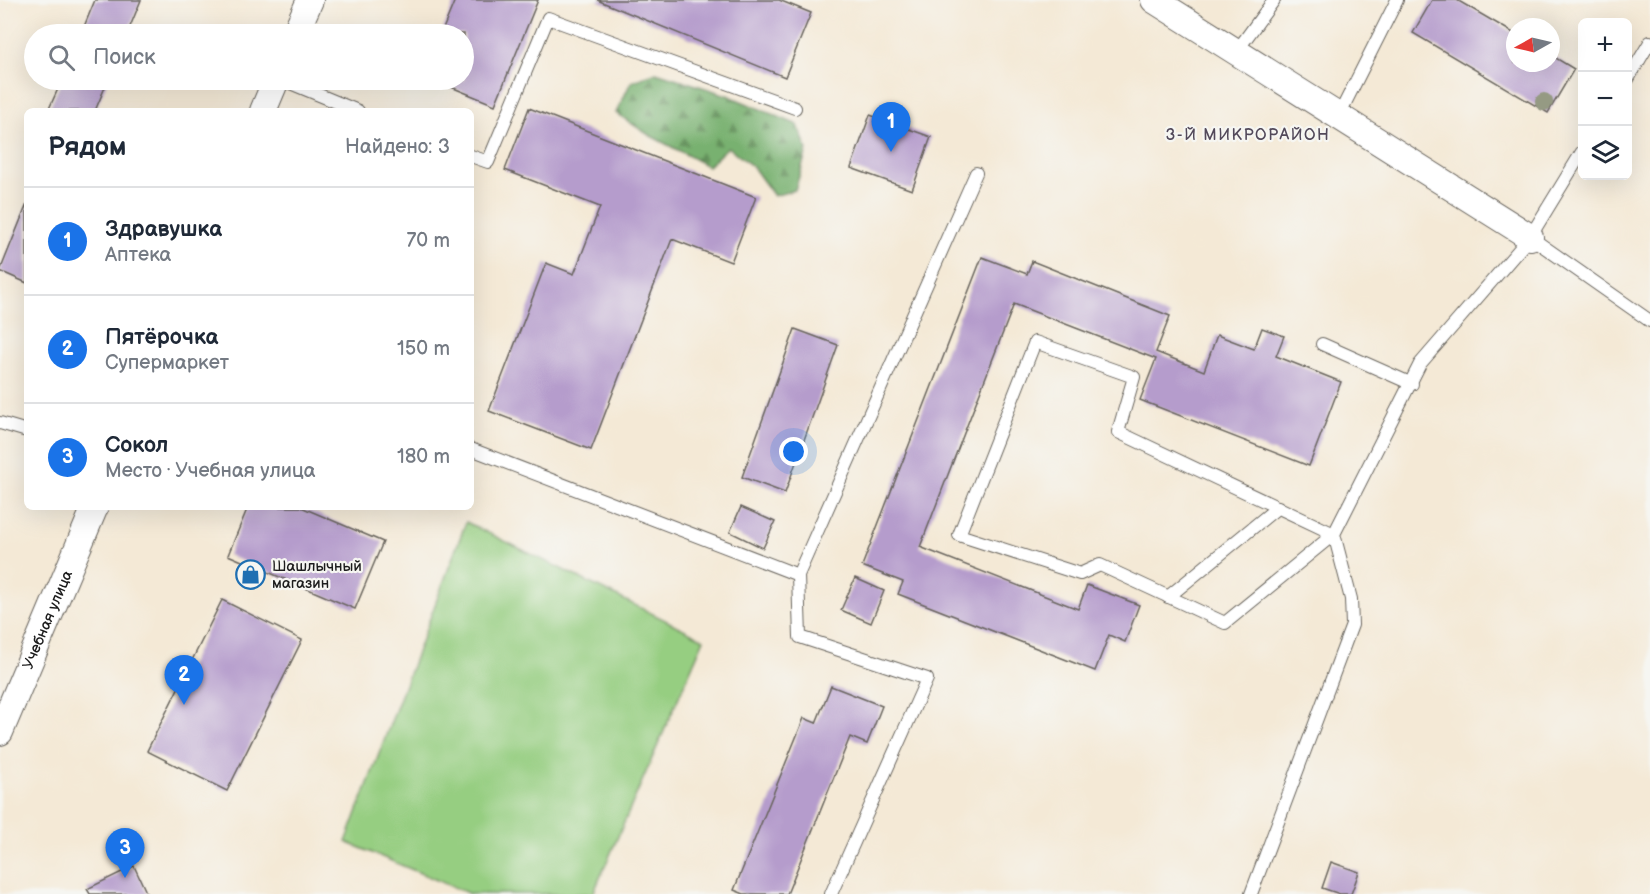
<!DOCTYPE html>
<html lang="ru">
<head>
<meta charset="utf-8">
<style>
	body { margin:0; font-family:"Balsamiq Sans",sans-serif; background:#f6f6f7; color:#1f2937 }
	.controls { position:absolute; right:18px; top:18px; display:grid; overflow:hidden; border-radius:9px; box-shadow:0 6px 24px #0002 }
	.controls button { width:54px; height:54px; display:grid; place-items:center; padding:0; border:0; border-bottom:2px solid #e0e1e3; background:#fff; color:#1f2937; font:30px sans-serif }
	.compass { position:absolute; left:1506px; top:18px; width:54px; height:54px; border-radius:50%; background:#fff; box-shadow:0 6px 24px #0002; rotate:262deg }
	.you { position:absolute; left:794px; top:452px; width:21px; height:21px; margin:-15px; border:4px solid #fff; border-radius:50%; background:#1a73e8; box-shadow:0 0 0 9px #1a73e833 }
	.badge { display:grid; place-items:center; width:39px; height:39px; border-radius:50%; background:#1a73e8; color:#fff; font-size:20px; font-weight:700 }
	.pin { position:absolute; translate:-50% -50px; filter:drop-shadow(0 2px 3px #0008) }
	.pin::after { content:''; position:absolute; top:32px; width:21px; height:18px; background:inherit; clip-path:polygon(0 0,100% 0,50% 100%) }
	.list { margin:0; padding:0; list-style:none }
	h2 { display:flex; justify-content:space-between; align-items:center; height:78px; margin:0; padding:0 24px; font-size:26px }
	h2 small { font-size:20px; font-weight:400; color:#747a83 }
	.list li { display:grid; grid-template-columns:39px 1fr auto; gap:18px; align-items:center; box-sizing:border-box; height:108px; padding:0 24px; border-top:2px solid #e0e1e3 }
	.list b { display:block; font-size:22px; white-space:nowrap }
	.list p { margin:0; font-size:20px; white-space:nowrap; color:#747a83 }
	.list em { font-size:20px; font-style:normal; color:#747a83 }
	.icon { flex:none; width:33px; height:33px; fill:none; stroke:currentColor; stroke-width:2; stroke-linecap:round; stroke-linejoin:round }
	.map { position:relative; flex:none; width:1650px; height:894px; overflow:hidden }
	.search { position:absolute; background:#fff; box-shadow:0 6px 24px #0002; left:24px; top:24px; width:450px; height:66px; display:flex; align-items:center; gap:15px; box-sizing:border-box; padding:0 21px; border-radius:33px; color:#747a83; font-size:22px }
	.panel { position:absolute; background:#fff; box-shadow:0 6px 24px #0002; left:24px; top:108px; width:450px; height:402px; border-radius:9px }
	.map>svg:first-child { display:block }
	.forest { fill:url(#forest-firs); stroke:#4a6646; stroke-width:1.5 }
	.pitch { fill:#96ce81; stroke:#59754e; stroke-width:1.5 }
	.building { fill:#b59ccc }
	.lines { fill:none; stroke-linecap:round; stroke-linejoin:round }
	.service-casing { stroke:#68645d; stroke-width:14 }
	.minor-casing { stroke:#68645d; stroke-width:28 }
	.service { stroke:#fff; stroke-width:12 }
	.minor { stroke:#fff; stroke-width:26 }
	.tree { fill:#959a83 }
	.labels { text-anchor:middle; stroke-width:4.5; stroke-linejoin:round; paint-order:stroke }
	.poi-label { font-size:15px; fill:#1c1c1c; stroke:#f6f6f2; text-anchor:start }
	.street-label { font-size:15px; fill:#1c1c1c; stroke:#f6f6f2 }
	.neighbourhood-label { font-size:16px; letter-spacing:1.5px; fill:#52495a; stroke:#f6f6f2 }
</style>
</head>
<body>
<div class="map">
<svg width="1650" height="894" viewBox="0 0 1650 894">
	<defs>
		<pattern id="forest-firs" width="22" height="20" patternUnits="userSpaceOnUse" patternTransform="scale(1.5)"><rect width="22" height="20" fill="#78b16f"/><path d="M5 1l3.5 6h-7zM16 11l3.5 6h-7z" fill="#628f5a"/></pattern>
	</defs>
	<rect width="100%" height="100%" fill="#f6f6f2"/>
	<filter id="ink" filterUnits="userSpaceOnUse"><feTurbulence type="fractalNoise" baseFrequency=".0167" numOctaves="2"/><feDisplacementMap in="SourceGraphic" scale="12" xChannelSelector="R" yChannelSelector="G"/><feConvolveMatrix kernelMatrix="1 2 1 2 8 2 1 2 1" color-interpolation-filters="sRGB"/></filter>
	<filter id="wash" filterUnits="userSpaceOnUse"><feTurbulence type="fractalNoise" baseFrequency=".008" numOctaves="4" result="noise"/><feDisplacementMap in="SourceGraphic" scale="24" xChannelSelector="R" yChannelSelector="G"/><feGaussianBlur stdDeviation="1.35" result="paint"/><feColorMatrix in="noise" values="0 0 0 0 0 0 0 0 0 0 0 0 0 0 0 0 0 1.4 0 .05"/><feComposite in="paint" operator="in"/></filter>
	<g filter="url(#wash)">
		<rect width="100%" height="100%" fill="#f4e9d6"/>
		<polygon class="forest" points="656,72 727,95 798,125 807,150 795,190 774,196 753,167 728,147 708,166 649,135 616,113 631,82"/>
		<polygon class="pitch" points="466,522 704,639 593,894 470,894 346,842"/>
		<g id="blocks">
			<g class="building">
				<polygon points="95,0 141,0 127,34 81,34"/>
				<polygon points="455,0 538,0 495,105 434,80 464,80 464,34 441,34"/>
				<polygon points="597,0 779,0 811,13 785,77"/>
				<polygon points="1432,0 1457,0 1515,34 1515,63 1551,63 1551,55 1574,69 1548,113 1413,33"/>
				<polygon points="62,80 108,80 95,111 48,111"/>
				<polygon points="529,108 756,197 731,262 672,239 591,450 489,411 546,263 574,274 600,207 505,170"/>
				<polygon points="870,115 931,137 912,190 851,168"/>
				<polygon points="27,204 27,283 0,271"/>
				<polygon points="982,257 1027,274 1032,261 1170,316 1156,352 1204,371 1217,335 1254,349 1262,328 1284,336 1276,356 1341,382 1309,466 1140,400 1156,359 1014,304 920,547 1078,609 1087,585 1139,605 1125,642 1109,635 1095,671 898,594 903,582 862,566"/>
				<polygon points="795,329 838,345 785,493 742,477"/>
				<polygon points="248,507 301,507 383,542 355,609 228,555"/>
				<polygon points="741,507 775,522 763,548 730,532"/>
				<polygon points="855,578 884,591 871,623 841,610"/>
				<polygon points="222,600 302,640 227,791 147,751"/>
				<polygon points="831,686 882,706 867,744 850,737 787,894 744,894 734,890 804,718 816,723"/>
				<polygon points="1331,862 1359,872 1351,894 1340,894 1322,888"/>
				<polygon points="134,866 147,894 90,894 87,889"/>
			</g>
		</g>
	</g>
	<g filter="url(#ink)">
		<use href="#blocks" fill-opacity="0" stroke="#68645d" stroke-width="1.5"/>
		<g class="lines">
			<defs>
				<g id="service">
					<polyline points="1236,52 1274,0"/>
					<polyline points="1628,79 1650,42"/>
					<polyline points="283,80 358,111"/>
					<polyline points="1338,117 1397,0"/>
					<polyline points="471,156 488,162 548,18 795,108"/>
					<polyline points="1530,237 1650,321"/>
					<polygon points="1035,342 1134,377 1118,432 1334,534 1225,623 1100,565 1080,574 959,535"/>
					<polyline points="1322,344 1412,384"/>
					<polyline points="0,423 27,431"/>
					<polyline points="471,449 798,575 976,173"/>
					<polyline points="798,575 800,637 927,679 831,894"/>
					<polyline points="1168,597 1278,507"/>
					<polyline points="1251,894 1352,625 1351,599 1334,534 1420,364 1530,237 1582,152"/>
				</g>
				<g id="minor">
					<polyline points="1154,0 1530,237"/>
					<polyline points="295,34 310,0"/>
					<polyline points="263,111 276,80"/>
					<path id="s1" d="M 0,732 L 95,507"/>
				</g>
			</defs>
			<use href="#service" class="service-casing"/>
			<use href="#minor" class="minor-casing"/>
			<use href="#service" class="service"/>
			<use href="#minor" class="minor"/>
		</g>
		<circle class="tree" cx="1544" cy="102" r="9"/>
	</g>
	<defs>
		<symbol id="shop-ring" viewBox="-11 -11 22 22"><circle r="9.5" fill="#f6f6f2" stroke="#1f6fb2" stroke-width="1.5"/><path d="M-5-2.5h2.3a2.7 3.5 0 0 1 5.4 0H5L5.5 6h-11ZM-1.5-2.5h3a1.5 2.3 0 0 0-3 0Z" fill="#1f6fb2"/></symbol>
	</defs>
	<g fill-rule="evenodd">
		<use href="#shop-ring" x="234" y="558" width="33" height="33"/>
	</g>
	<g class="labels">
		<g class="poi-label">
			<text x="272" y="571">Шашлычный<tspan x="272" dy="17">магазин</tspan></text>
		</g>
		<g class="street-label">
			<text dy="5" stroke="none"><textPath href="#s1" startOffset="122">Учебная улица</textPath></text>
		</g>
		<g class="neighbourhood-label">
			<text x="1248" y="140">3-Й МИКРОРАЙОН</text>
		</g>
	</g>
</svg>
<div class="controls">
<button>+</button>
<button>−</button>
<button><svg class="icon" aria-label="layers" viewBox="0 0 24 24"><path d="M12 4l9 5-9 5-9-5zM3 14l9 5 9-5"/></svg></button>
</div>
<svg class="compass" viewBox="-18 -18 36 36"><path d="M0-13l5 13h-10z" fill="#e53935"/><path d="M0 13l5-13h-10z" fill="#747a83"/></svg>
<div class="you"></div>
<div class="pin badge" style="left:891px;top:152px">1</div>
<div class="pin badge" style="left:184px;top:705px">2</div>
<div class="pin badge" style="left:125px;top:878px">3</div>
<div class="search"><svg class="icon" aria-label="search" viewBox="0 0 24 24"><circle cx="10" cy="10" r="6"/><path d="M15 15l6 6"/></svg>Поиск</div>
<section class="panel">
<h2>Рядом<small>Найдено: 3</small></h2>
<ul class="list">
<li><span class="badge">1</span><div><b>Здравушка</b><p>Аптека</p></div><em>70 m</em></li>
<li><span class="badge">2</span><div><b>Пятёрочка</b><p>Супермаркет</p></div><em>150 m</em></li>
<li><span class="badge">3</span><div><b>Сокол</b><p>Место · Учебная улица</p></div><em>180 m</em></li>
</ul>
</section>
</div>
</body>
</html>
